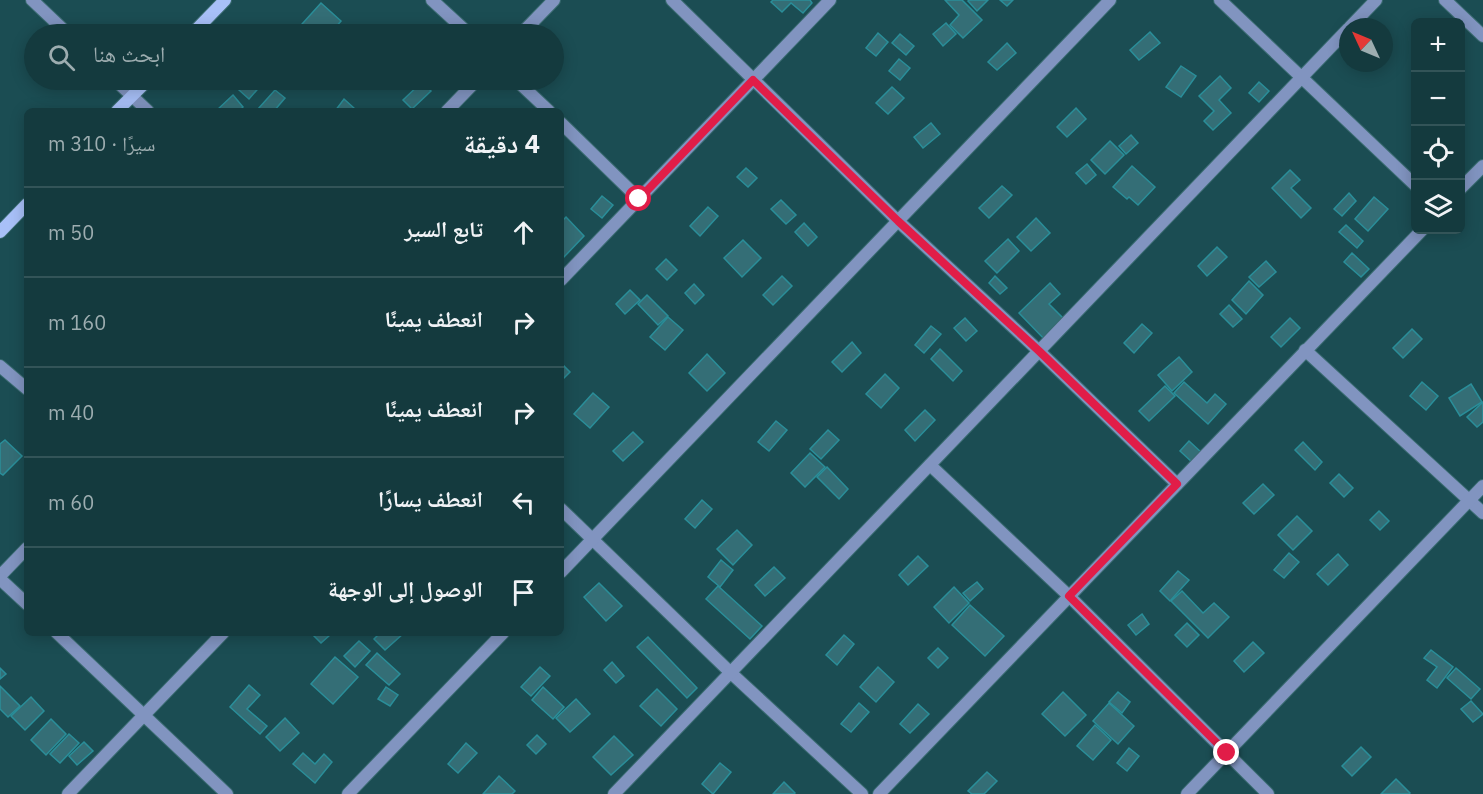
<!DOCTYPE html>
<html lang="ar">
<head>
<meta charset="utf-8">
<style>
	body { margin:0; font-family:"IBM Plex Sans","Noto Naskh Arabic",sans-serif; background:#1d4145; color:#f1f3f6; direction:rtl }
	.controls { position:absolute; right:18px; top:18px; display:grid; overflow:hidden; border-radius:9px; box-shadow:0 3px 15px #0003 }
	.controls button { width:54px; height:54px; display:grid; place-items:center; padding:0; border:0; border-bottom:2px solid #335458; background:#143a3e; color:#f1f3f6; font:30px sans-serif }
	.compass { position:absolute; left:1339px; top:18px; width:54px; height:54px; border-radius:50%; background:#143a3e; box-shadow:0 3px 15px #0003; rotate:314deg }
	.stop { position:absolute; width:18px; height:18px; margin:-14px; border:4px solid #e11d48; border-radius:50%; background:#fff }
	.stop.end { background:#e11d48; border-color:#fff; box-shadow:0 2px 6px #0008 }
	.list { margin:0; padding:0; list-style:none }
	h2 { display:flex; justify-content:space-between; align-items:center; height:78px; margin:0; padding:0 24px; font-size:26px }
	h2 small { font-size:20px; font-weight:400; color:#9dadb0 }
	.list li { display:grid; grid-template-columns:39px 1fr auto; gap:18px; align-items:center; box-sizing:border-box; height:90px; padding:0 24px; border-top:2px solid #335458 }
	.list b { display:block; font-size:22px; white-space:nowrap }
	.list em { font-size:20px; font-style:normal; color:#9dadb0 }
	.icon { flex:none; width:33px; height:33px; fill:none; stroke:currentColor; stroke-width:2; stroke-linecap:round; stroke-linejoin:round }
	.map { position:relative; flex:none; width:1483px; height:794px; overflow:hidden; direction:ltr }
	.search { position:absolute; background:#143a3e; box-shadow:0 3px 15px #0003; left:24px; top:24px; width:540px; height:66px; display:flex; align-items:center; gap:15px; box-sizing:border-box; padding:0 21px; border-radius:33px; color:#9dadb0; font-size:22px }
	.panel { position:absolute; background:#143a3e; box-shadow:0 3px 15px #0003; left:24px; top:108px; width:540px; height:528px; border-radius:9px; direction:rtl }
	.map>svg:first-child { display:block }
	.building { fill:#346e76; stroke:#2a8e99; stroke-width:1.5 }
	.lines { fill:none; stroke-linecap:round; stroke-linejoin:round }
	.street-casing { stroke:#3a6b71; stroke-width:14 }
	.secondary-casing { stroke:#3a6b71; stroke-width:14 }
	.street { stroke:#8194c0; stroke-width:12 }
	.secondary { stroke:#a8c0f8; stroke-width:12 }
	.route { stroke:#e11d48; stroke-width:8 }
</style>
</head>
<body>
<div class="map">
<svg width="1483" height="794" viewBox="0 0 1483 794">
	<rect width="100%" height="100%" fill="#1b4d53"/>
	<g class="building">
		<polygon points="773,0 810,0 812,3 803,13 791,3 782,12 771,2"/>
		<polygon points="945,0 962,0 982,20 963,38 950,25 959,15"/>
		<polygon points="969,0 988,0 977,11 968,1"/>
		<polygon points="1000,0 1013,0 1007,6"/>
		<polygon points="321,3 341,21 330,34 319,34 313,29 308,34 293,34"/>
		<polygon points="946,23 956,34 943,46 933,34"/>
		<polygon points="1150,32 1160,43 1139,60 1130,50"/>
		<polygon points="878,33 888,42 876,56 866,48"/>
		<polygon points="900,34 914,46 906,55 892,43"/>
		<polygon points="1007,43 1016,53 997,70 988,62"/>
		<polygon points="899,59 910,68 900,80 889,71"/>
		<polygon points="1181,66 1196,76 1181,97 1166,87"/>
		<polygon points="1220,76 1231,88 1219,100 1231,113 1213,130 1204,121 1214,111 1199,96"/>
		<polygon points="249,80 257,80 262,84 249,99 239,90"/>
		<polygon points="404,80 421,80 413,88"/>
		<polygon points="422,82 431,91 412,109 403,100"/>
		<polygon points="1259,82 1269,91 1259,102 1249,93"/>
		<polygon points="892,87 904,98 888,114 876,103"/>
		<polygon points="275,90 285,98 274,111 260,111 258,109"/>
		<polygon points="233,95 243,107 239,111 216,111"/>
		<polygon points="344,99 354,108 352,111 335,111"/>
		<polygon points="1076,108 1086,119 1067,137 1057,127"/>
		<polygon points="931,123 940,134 923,148 914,137"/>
		<polygon points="1131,135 1138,143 1126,154 1119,146"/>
		<polygon points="1110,141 1124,155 1105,174 1091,160"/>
		<polygon points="1087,164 1096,175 1086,184 1076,173"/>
		<polygon points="1132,166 1155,187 1138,205 1129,197 1127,199 1113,187"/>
		<polygon points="746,168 757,178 748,187 737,177"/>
		<polygon points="1290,170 1300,180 1291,188 1311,208 1301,218 1272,188"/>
		<polygon points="1002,186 1012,195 989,218 979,208"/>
		<polygon points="1349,193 1356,201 1342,216 1334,209"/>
		<polygon points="602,196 613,205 602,218 591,209"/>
		<polygon points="1374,197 1388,209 1368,231 1355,219"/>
		<polygon points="781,200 796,215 786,224 771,209"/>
		<polygon points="708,207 718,216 700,236 690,226"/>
		<polygon points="566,217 584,236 564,257 561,254 561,222"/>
		<polygon points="1036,218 1050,233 1031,251 1017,237"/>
		<polygon points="804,223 817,237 808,246 795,232"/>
		<polygon points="1346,225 1363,241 1357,248 1339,232"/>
		<polygon points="1008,239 1019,251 997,273 985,261"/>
		<polygon points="743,240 761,258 742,277 724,258"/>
		<polygon points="1217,247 1227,257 1207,276 1198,266"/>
		<polygon points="1352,253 1369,269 1361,277 1344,262"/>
		<polygon points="666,259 677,270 667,280 656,269"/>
		<polygon points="1266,261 1276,272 1259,287 1249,277"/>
		<polygon points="782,276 792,286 773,305 763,295"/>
		<polygon points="995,276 1007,288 1000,294 989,283"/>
		<polygon points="1249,281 1263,295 1246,314 1232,300"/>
		<polygon points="1050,283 1060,294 1049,304 1066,321 1046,341 1019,313"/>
		<polygon points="694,284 704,295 695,304 685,293"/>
		<polygon points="630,290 640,300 625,314 616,304"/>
		<polygon points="647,295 668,316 658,325 638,304"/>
		<polygon points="1229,305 1242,319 1233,327 1220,314"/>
		<polygon points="668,317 683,330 665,350 650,337"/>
		<polygon points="965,318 977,331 966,341 954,328"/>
		<polygon points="1290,318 1300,328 1281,347 1271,337"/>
		<polygon points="1142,324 1152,333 1134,353 1124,343"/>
		<polygon points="931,326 941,334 924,353 915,345"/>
		<polygon points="1412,329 1422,339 1403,358 1393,348"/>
		<polygon points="852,342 861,353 842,372 832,362"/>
		<polygon points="940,349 962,371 953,381 931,359"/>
		<polygon points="707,354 725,373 707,391 689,373"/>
		<polygon points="1179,357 1192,372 1172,391 1158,375"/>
		<polygon points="561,363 570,372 561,381"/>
		<polygon points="885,374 899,388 881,408 866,394"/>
		<polygon points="1184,382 1207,403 1215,394 1226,404 1208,424 1174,393"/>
		<polygon points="1422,382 1438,396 1426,410 1410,396"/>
		<polygon points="1471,384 1482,402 1460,416 1449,398"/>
		<polygon points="1165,386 1175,396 1149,421 1139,411"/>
		<polygon points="593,393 609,407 590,428 574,414"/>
		<polygon points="1483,402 1483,422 1477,427 1467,417"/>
		<polygon points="925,410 935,420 915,441 905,430"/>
		<polygon points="776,421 787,430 769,451 758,442"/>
		<polygon points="828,430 839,440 821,459 810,449"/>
		<polygon points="633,432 643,442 623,461 613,451"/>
		<polygon points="5,440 22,456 3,475 0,473 0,444"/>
		<polygon points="1189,441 1202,453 1193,463 1180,451"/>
		<polygon points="1303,442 1322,462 1315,470 1295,450"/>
		<polygon points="810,453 825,467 805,487 791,473"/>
		<polygon points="827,467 848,489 839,499 817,477"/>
		<polygon points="1339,474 1353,488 1344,497 1330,483"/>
		<polygon points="1263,484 1274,495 1254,514 1243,503"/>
		<polygon points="702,500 712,509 695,528 685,519"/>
		<polygon points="1379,511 1389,521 1380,530 1370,520"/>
		<polygon points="1297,516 1312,531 1293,550 1278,535"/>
		<polygon points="737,530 752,545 733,565 717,549"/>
		<polygon points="1289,553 1299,562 1284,578 1274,570"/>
		<polygon points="1338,554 1348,565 1328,585 1317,574"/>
		<polygon points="918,556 928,566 908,585 899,575"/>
		<polygon points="721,560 733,570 720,587 708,577"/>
		<polygon points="774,567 785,578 765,596 755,585"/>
		<polygon points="1178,571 1189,580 1170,601 1160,591"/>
		<polygon points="977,582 983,589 970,601 963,593"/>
		<polygon points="599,583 622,606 606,621 584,597"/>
		<polygon points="718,586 762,626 750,639 706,599"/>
		<polygon points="954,587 969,603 949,623 934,607"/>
		<polygon points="1182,591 1203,613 1214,603 1229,617 1208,638 1171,601"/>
		<polygon points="970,605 1004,636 985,656 952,625"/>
		<polygon points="1142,614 1149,624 1136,635 1128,625"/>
		<polygon points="1187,623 1199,635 1187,647 1175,635"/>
		<polygon points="311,633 328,633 330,635 321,643"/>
		<polygon points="380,633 404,633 385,650 374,639"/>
		<polygon points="844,635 854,644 837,665 826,655"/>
		<polygon points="648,637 697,688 687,698 637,647"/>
		<polygon points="359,641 370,651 355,667 344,656"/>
		<polygon points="1253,642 1264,653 1244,672 1234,661"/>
		<polygon points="938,648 948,658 938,668 928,658"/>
		<polygon points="1431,650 1453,667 1437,688 1427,680 1437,667 1424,658"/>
		<polygon points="377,653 400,674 389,685 366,665"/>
		<polygon points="335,657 358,677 333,704 311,684"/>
		<polygon points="612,662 624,676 616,683 604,670"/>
		<polygon points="540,667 550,676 531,696 521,687"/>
		<polygon points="878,667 894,682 876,702 860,687"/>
		<polygon points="0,668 6,674 0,679"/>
		<polygon points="1456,668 1480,689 1471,699 1447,678"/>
		<polygon points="249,685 260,695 247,709 267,726 260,734 230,707"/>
		<polygon points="0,686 20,706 8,717 0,709"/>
		<polygon points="386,687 398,695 390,706 378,699"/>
		<polygon points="543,687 564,707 553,719 532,700"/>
		<polygon points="657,689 677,709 661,726 640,706"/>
		<polygon points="1063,692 1086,715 1065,736 1042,714"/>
		<polygon points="1118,692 1130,702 1122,713 1109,702"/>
		<polygon points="31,697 44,711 25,730 11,716"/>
		<polygon points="576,699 590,714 570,732 556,718"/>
		<polygon points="1471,701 1483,714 1473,722 1461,709"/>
		<polygon points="859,703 869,712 851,732 841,724"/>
		<polygon points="1109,703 1134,726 1118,744 1093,721"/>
		<polygon points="918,704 929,714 910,733 900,724"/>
		<polygon points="285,718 299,733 280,751 266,737"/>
		<polygon points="51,719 66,734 46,755 31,740"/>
		<polygon points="1095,725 1111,740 1093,760 1077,746"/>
		<polygon points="69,734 79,743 60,763 50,754"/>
		<polygon points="537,735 546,744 536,754 527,745"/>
		<polygon points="614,736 633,755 611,775 593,757"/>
		<polygon points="84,742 93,751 77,765 69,756"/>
		<polygon points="466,743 477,753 458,773 448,764"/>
		<polygon points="1361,747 1371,757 1352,776 1342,766"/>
		<polygon points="1129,748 1139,756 1127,771 1117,763"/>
		<polygon points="303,753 315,764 324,754 332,762 315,783 293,764"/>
		<polygon points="720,763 731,772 713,794 702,784"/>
		<polygon points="987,772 997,781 984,794 972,794 968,791"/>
		<polygon points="499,776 515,791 512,794 483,794"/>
		<polygon points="1396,779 1410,793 1409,794 1381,794"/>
		<polygon points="784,782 795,793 794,794 773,794"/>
	</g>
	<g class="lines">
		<defs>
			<g id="street">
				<polyline points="32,0 68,34"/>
				<polyline points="432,0 469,34"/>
				<polyline points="672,0 898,221 1039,351 1177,484"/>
				<polyline points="1220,0 1416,186"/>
				<polyline points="1445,0 1483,36"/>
				<polyline points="1350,27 1376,0"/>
				<polyline points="521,34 554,0"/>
				<polyline points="115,80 148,111"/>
				<polyline points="516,80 549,111"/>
				<polyline points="447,111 477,80"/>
				<polyline points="561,123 639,199"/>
				<polyline points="1460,189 1483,166"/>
				<polyline points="561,280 830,0"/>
				<polyline points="1305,350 1483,513"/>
				<polyline points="0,366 27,389"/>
				<polyline points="930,465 1069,596 1268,794"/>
				<polyline points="561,509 731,673 862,794"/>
				<polyline points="561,572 1110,0"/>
				<polyline points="0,576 27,548"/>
				<polyline points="0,579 27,604"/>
				<polyline points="57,633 227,794"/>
				<polyline points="68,794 223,633"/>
				<polyline points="348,794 503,633"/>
				<polyline points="614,794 1348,29"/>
				<polyline points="879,794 1422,230"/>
				<polyline points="1187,794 1483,486"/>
			</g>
			<g id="secondary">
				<polyline points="192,34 225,0"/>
				<polyline points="117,111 148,80"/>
				<polyline points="0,232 27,204"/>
			</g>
		</defs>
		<use href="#street" class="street-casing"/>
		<use href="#secondary" class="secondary-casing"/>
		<use href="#street" class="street"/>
		<use href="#secondary" class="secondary"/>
	</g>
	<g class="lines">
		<polyline class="route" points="639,199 753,80 898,221 1039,351 1177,484 1069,596 1227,753"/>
	</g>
</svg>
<div class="controls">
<button>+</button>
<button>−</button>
<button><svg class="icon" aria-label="locate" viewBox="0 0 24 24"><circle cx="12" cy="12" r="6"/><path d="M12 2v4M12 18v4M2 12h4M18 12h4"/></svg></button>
<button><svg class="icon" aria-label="layers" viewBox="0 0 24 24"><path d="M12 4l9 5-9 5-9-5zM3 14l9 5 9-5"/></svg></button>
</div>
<svg class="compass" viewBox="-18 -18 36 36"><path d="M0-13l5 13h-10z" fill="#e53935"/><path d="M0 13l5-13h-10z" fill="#9dadb0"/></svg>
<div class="stop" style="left:639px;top:199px"></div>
<div class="stop end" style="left:1227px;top:753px"></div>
<div class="search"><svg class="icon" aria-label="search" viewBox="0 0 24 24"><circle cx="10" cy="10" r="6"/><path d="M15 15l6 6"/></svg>ابحث هنا</div>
<section class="panel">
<h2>4 دقيقة<small>سيرًا · 310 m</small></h2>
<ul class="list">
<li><svg class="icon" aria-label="ahead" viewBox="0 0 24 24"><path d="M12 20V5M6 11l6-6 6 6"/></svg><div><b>تابع السير</b></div><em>50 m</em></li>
<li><svg class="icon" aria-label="right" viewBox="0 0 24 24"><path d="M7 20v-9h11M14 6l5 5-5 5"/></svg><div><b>انعطف يمينًا</b></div><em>160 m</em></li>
<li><svg class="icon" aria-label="right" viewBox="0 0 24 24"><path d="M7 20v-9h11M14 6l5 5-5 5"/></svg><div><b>انعطف يمينًا</b></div><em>40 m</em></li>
<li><svg class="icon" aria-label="left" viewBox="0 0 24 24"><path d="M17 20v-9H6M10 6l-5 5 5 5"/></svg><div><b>انعطف يسارًا</b></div><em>60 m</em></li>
<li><svg class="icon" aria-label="arrive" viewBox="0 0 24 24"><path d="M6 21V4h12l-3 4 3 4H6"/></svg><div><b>الوصول إلى الوجهة</b></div></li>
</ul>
</section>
</div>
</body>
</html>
